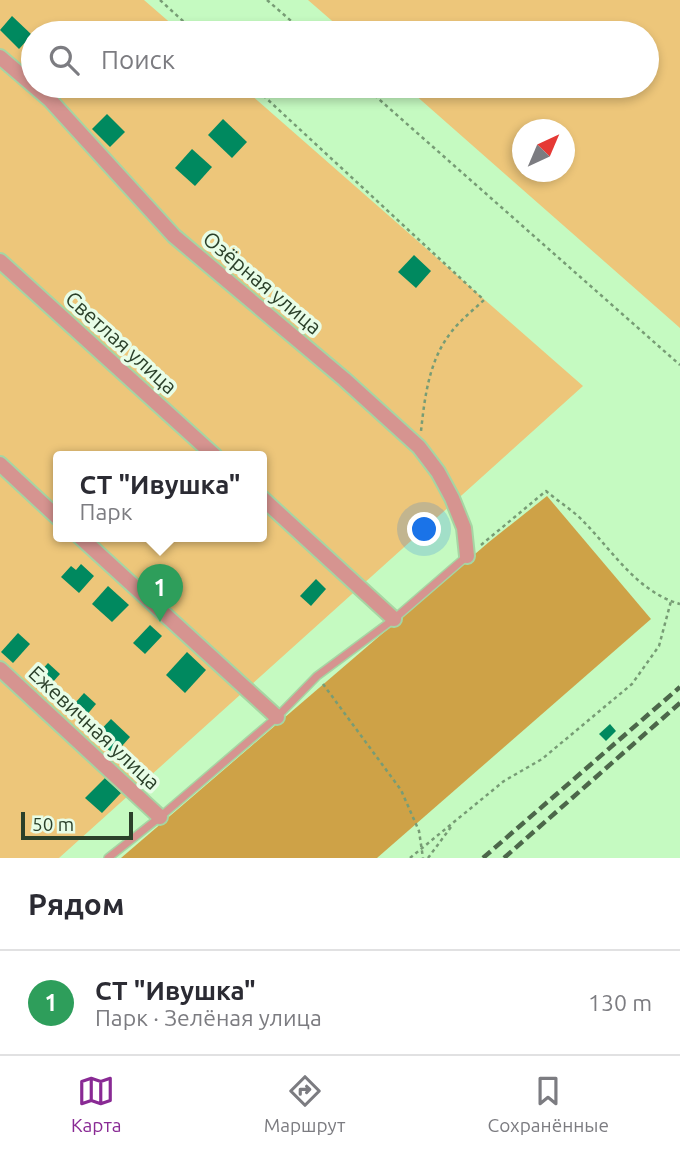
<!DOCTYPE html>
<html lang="ru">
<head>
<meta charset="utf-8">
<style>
	body { margin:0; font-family:Ubuntu,sans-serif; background:#f7f7f7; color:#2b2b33 }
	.compass { position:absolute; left:512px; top:119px; width:63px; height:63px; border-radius:50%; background:#fff; box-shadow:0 4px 10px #0003; rotate:44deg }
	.scale { position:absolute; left:21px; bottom:18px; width:112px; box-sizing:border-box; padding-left:7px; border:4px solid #2b402a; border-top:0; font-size:19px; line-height:24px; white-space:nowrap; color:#2b402a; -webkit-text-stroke:5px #e8fde7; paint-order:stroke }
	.you { position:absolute; left:425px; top:530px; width:24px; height:24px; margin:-18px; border:5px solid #fff; border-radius:50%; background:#1a73e8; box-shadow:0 0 0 10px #1a73e833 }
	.badge { display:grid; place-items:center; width:46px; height:46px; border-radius:50%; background:#892a94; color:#fff; font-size:23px; font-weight:700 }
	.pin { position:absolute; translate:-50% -58px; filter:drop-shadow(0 2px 4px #0008) }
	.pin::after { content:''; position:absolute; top:37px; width:24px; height:21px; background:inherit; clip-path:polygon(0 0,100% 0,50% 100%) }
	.popup { position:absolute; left:53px; top:451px; width:214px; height:91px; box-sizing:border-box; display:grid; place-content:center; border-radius:7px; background:#fff; filter:drop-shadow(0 2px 5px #0005); font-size:23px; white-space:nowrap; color:#7c7c81 }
	.popup b { font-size:26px; color:#2b2b33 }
	.popup::after { content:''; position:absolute; left:50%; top:100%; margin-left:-14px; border:14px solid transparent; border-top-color:#fff }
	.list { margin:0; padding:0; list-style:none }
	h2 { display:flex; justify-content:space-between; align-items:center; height:91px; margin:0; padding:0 28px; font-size:30px }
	h2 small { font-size:23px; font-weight:400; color:#7c7c81 }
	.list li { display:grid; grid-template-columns:46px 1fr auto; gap:21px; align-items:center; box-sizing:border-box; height:105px; padding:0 28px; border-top:2px solid #e1e1e2 }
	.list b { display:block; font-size:26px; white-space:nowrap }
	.list p { margin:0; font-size:23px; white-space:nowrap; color:#7c7c81 }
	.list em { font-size:23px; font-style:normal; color:#7c7c81 }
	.icon { flex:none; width:38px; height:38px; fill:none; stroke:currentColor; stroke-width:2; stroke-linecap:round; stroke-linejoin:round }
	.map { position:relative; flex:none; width:680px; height:858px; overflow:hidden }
	.search { position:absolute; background:#fff; box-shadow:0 4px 10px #0003; left:21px; right:21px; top:21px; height:77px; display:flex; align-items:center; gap:18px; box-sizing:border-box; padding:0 24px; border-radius:38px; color:#7c7c81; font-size:26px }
	.sheet { height:196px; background:#fff }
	nav { display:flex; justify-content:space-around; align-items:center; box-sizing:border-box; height:98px; border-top:2px solid #e1e1e2; background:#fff; font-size:19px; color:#7c7c81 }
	nav a { display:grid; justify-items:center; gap:4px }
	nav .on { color:#892a94 }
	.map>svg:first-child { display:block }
	.green { fill:#edc67a; fill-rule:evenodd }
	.forest { fill:#cea247 }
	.building { fill:#00895f }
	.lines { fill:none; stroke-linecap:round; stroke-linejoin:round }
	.lane-casing { stroke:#a6d5a3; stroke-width:10 }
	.street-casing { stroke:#a6d5a3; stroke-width:18 }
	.path { stroke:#779c75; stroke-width:2.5; stroke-dasharray:3.5 3.5; stroke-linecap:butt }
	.lane { stroke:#d69490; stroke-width:7 }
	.street { stroke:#d69490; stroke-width:14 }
	.rail { stroke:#4c674a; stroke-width:4.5; stroke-dasharray:10 5; stroke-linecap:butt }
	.labels { text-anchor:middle; stroke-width:7; stroke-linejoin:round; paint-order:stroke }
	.street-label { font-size:21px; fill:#2b402a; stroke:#e8fde7 }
</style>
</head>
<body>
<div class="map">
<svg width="680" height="858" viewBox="0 0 680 858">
	<rect width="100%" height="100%" fill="#c5fac1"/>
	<g class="green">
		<path d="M 0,0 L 144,0 L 182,33 L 33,33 L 33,86 L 241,86 L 583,386 L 59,858 L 0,858 ZM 58,456 L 262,456 L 262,536 L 58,536 Z"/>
		<path d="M 308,0 L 680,0 L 680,328 L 405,86 L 647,86 L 647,33 L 346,33 ZM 522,130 L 564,130 L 564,172 L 522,172 Z"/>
	</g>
	<polygon class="forest" points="547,496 651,619 377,858 121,858 489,542"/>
	<g class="building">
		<polygon points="12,16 32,35 19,49 0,30"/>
		<polygon points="107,114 125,132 110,147 92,129"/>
		<polygon points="223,119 247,142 232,158 208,135"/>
		<polygon points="192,149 212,167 195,186 175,168"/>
		<polygon points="414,255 431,271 416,288 398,272"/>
		<polygon points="81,564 94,576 79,593 61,577 71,566 76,570"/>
		<polygon points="316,579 326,589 311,606 300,596"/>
		<polygon points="108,586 129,605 112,622 92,604"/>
		<polygon points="150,625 162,636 145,654 133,643"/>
		<polygon points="18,633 30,644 13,663 1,652"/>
		<polygon points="187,652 206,670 185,693 166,675"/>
		<polygon points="48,663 60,674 44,692 32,681"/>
		<polygon points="84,693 96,704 80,723 68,711"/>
		<polygon points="111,719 130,737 114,755 94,737"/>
		<polygon points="610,724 616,731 606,741 599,734"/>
		<polygon points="105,778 121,793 102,813 85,798"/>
	</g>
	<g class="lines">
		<defs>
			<polyline id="lane" points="108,858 160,817 277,717 317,676 394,619 467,556"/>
			<g id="street">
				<polyline points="0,57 50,100 174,236 344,379 419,447 438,472 452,498 464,528 467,556"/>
				<polyline points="0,261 215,456"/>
				<polyline points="0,464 58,518"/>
				<polyline points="262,498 394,619"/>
				<polyline points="79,536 277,717"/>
				<polyline points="0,669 160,817"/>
			</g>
		</defs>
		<use href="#lane" class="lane-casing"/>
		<use href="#street" class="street-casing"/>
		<g class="path">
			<polyline points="160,0 196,33"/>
			<polyline points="267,0 305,33"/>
			<path d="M 253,86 L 484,300 C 473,310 461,320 452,331 C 429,360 425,395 421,431"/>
			<polyline points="364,86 680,365"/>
			<path d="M 481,545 L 546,491 C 559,502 574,511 585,523 C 614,553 638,592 680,604"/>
			<polyline points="323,684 401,790 419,831 423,858"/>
			<polyline points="410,858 504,781 542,759 632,684 659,646 671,601"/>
			<polyline points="428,858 451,827"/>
		</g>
		<use href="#lane" class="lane"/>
		<use href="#street" class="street"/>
		<g class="rail">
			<polyline points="483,858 680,687"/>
			<polyline points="504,858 680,703"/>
		</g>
	</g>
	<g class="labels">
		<g class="street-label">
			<text transform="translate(262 283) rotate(40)" y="7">Озёрная улица</text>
			<text transform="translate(121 343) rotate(42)" y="7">Светлая улица</text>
			<text transform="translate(94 728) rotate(43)" y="7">Ежевичная улица</text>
		</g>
	</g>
</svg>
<svg class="compass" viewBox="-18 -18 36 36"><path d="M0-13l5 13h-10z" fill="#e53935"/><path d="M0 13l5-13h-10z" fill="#7c7c81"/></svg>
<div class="scale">50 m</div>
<div class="you"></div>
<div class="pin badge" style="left:160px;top:622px;background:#2e9e5b">1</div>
<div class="popup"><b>СТ &quot;Ивушка&quot;</b>Парк</div>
<div class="search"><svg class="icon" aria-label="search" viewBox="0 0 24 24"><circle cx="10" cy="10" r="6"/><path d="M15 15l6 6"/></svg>Поиск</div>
</div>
<section class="sheet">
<h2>Рядом<small></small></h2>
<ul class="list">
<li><span class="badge" style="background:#2e9e5b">1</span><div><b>СТ &quot;Ивушка&quot;</b><p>Парк · Зелёная улица</p></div><em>130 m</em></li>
</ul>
</section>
<nav>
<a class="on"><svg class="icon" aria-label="map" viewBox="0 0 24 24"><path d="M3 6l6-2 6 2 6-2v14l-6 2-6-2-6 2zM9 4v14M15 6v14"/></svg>Карта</a>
<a><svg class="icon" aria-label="directions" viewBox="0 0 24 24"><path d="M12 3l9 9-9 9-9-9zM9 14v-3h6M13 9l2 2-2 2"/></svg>Маршрут</a>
<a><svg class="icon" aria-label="saved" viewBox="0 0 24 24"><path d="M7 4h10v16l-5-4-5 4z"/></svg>Сохранённые</a>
</nav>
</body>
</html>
